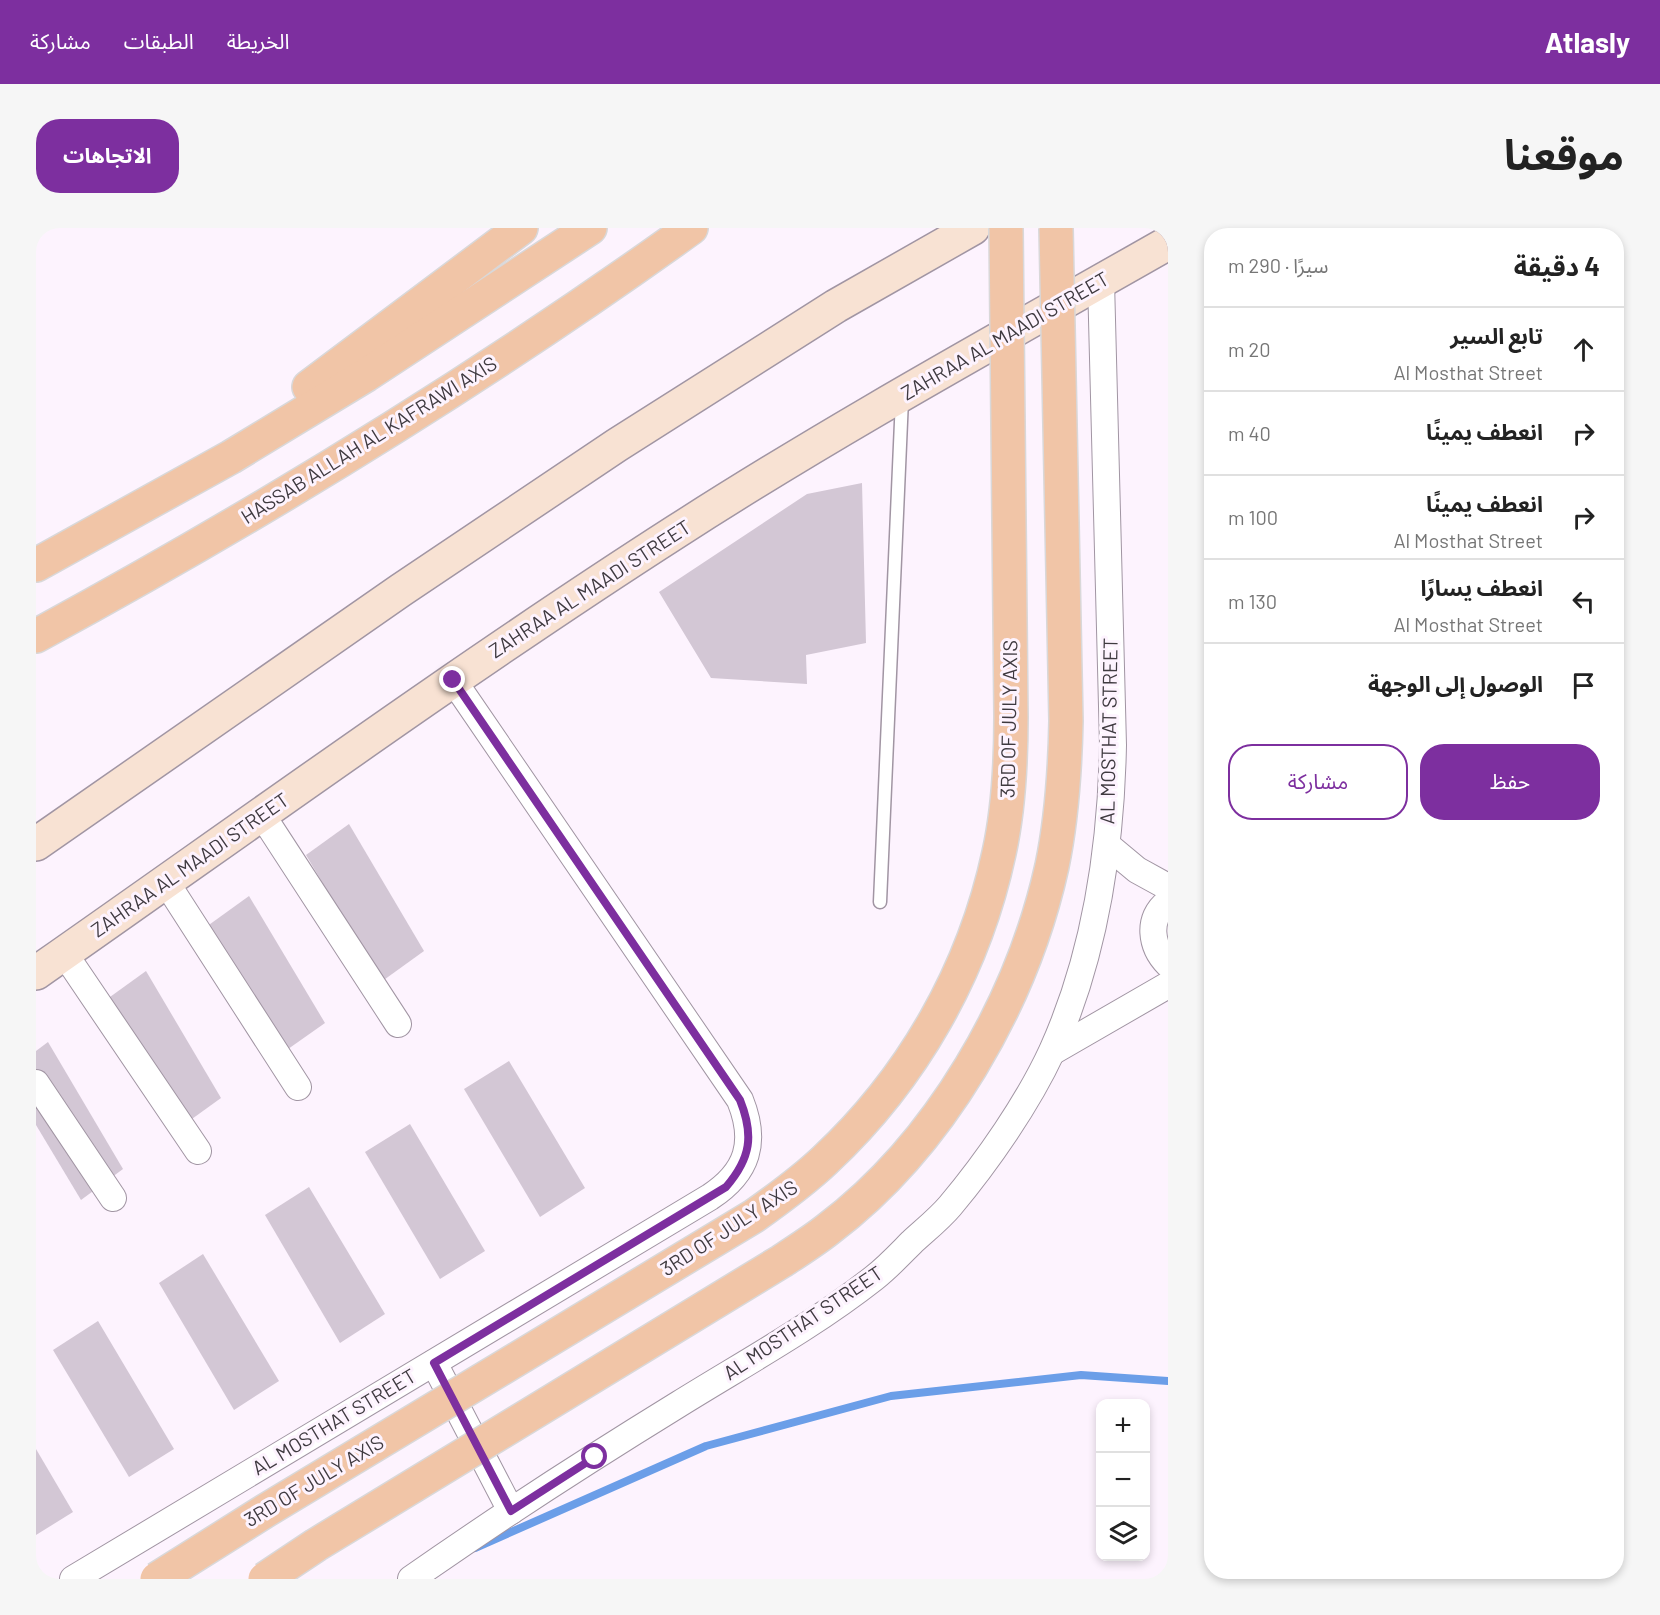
<!DOCTYPE html>
<html lang="ar">
<head>
<meta charset="utf-8">
<style>
	body { margin:0; font-family:Barlow,"Noto Sans Arabic",sans-serif; background:#f6f6f6; color:#222; direction:rtl }
	.controls { position:absolute; right:18px; bottom:18px; display:grid; overflow:hidden; border-radius:12px; box-shadow:0 3px 9px #0003 }
	.controls button { width:54px; height:54px; display:grid; place-items:center; padding:0; border:0; border-bottom:2px solid #e0e0e0; background:#fff; color:#222; font:30px sans-serif }
	.stop { position:absolute; width:18px; height:18px; margin:-14px; border:4px solid #7d2f9f; border-radius:50%; background:#fff }
	.stop.end { background:#7d2f9f; border-color:#fff; box-shadow:0 2px 6px #0008 }
	.list { margin:0; padding:0; list-style:none }
	h2 { display:flex; justify-content:space-between; align-items:center; height:78px; margin:0; padding:0 24px; font-size:26px }
	h2 small { font-size:20px; font-weight:400; color:#767676 }
	.list li { display:grid; grid-template-columns:39px 1fr auto; gap:18px; align-items:center; box-sizing:border-box; height:84px; padding:0 24px; border-top:2px solid #e0e0e0 }
	.list b { display:block; font-size:22px; white-space:nowrap }
	.list p { margin:0; font-size:20px; white-space:nowrap; color:#767676 }
	.list em { font-size:20px; font-style:normal; color:#767676 }
	.actions { display:flex; gap:12px; padding:18px 24px }
	.actions a { flex:1; padding:14px 0; border:2px solid #7d2f9f; border-radius:24px; text-align:center; font-size:21px; color:#7d2f9f }
	.actions .main { background:#7d2f9f; color:#fff }
	.icon { flex:none; width:33px; height:33px; fill:none; stroke:currentColor; stroke-width:2; stroke-linecap:round; stroke-linejoin:round }
	.map { position:relative; flex:none; width:1132px; height:1351px; overflow:hidden; direction:ltr; border-radius:24px }
	header { display:flex; align-items:center; gap:36px; box-sizing:border-box; height:84px; padding:0 30px; background:#7d2f9f; color:#fff }
	header strong { font-size:28px }
	nav { display:flex; gap:33px; margin-inline-start:auto; font-size:21px }
	.intro { display:flex; align-items:center; justify-content:space-between; box-sizing:border-box; height:144px; padding:0 36px }
	h1 { margin:0; font-size:42px }
	.button { padding:15px 27px; border-radius:24px; background:#7d2f9f; color:#fff; font-size:21px; font-weight:700 }
	main { display:flex; gap:36px; padding:0 36px }
	aside { flex:1; background:#fff; border-radius:24px; box-shadow:0 3px 9px #0003 }
	.map>svg:first-child { display:block }
	.lines { fill:none; stroke-linecap:round; stroke-linejoin:round }
	.stream { stroke:#6b9ee8; stroke-width:8 }
	.building { fill:#d3c7d5 }
	.lane-casing { stroke:#a195a3; stroke-width:15 }
	.street-casing { stroke:#a195a3; stroke-width:28 }
	.secondary-casing { stroke:#a195a3; stroke-width:36 }
	.primary-casing { stroke:#d9d8d9; stroke-width:36 }
	.lane { stroke:#fff; stroke-width:12 }
	.street { stroke:#fff; stroke-width:26 }
	.secondary { stroke:#f8e2d3; stroke-width:33 }
	.primary { stroke:#f1c5a7; stroke-width:33 }
	.primary-bridge-casing { stroke:#d9d8d9; stroke-width:36; stroke-linecap:butt }
	.primary-bridge { stroke:#f1c5a7; stroke-width:33 }
	.route { stroke:#7d2f9f; stroke-width:8 }
	.labels { text-anchor:middle; stroke-width:6; stroke-linejoin:round; paint-order:stroke }
	.street-label { font-size:20px; fill:#3f3a40; stroke:#fdf3fe }
</style>
</head>
<body>
<header>
<strong>Atlasly</strong>
<nav><a>الخريطة</a><a>الطبقات</a><a>مشاركة</a></nav>
</header>
<div class="intro"><h1>موقعنا</h1><a class="button">الاتجاهات</a></div>
<main>
<aside>
<h2>4 دقيقة<small>سيرًا · 290 m</small></h2>
<ul class="list">
<li><svg class="icon" aria-label="ahead" viewBox="0 0 24 24"><path d="M12 20V5M6 11l6-6 6 6"/></svg><div><b>تابع السير</b><p>Al Mosthat Street</p></div><em>20 m</em></li>
<li><svg class="icon" aria-label="right" viewBox="0 0 24 24"><path d="M7 20v-9h11M14 6l5 5-5 5"/></svg><div><b>انعطف يمينًا</b></div><em>40 m</em></li>
<li><svg class="icon" aria-label="right" viewBox="0 0 24 24"><path d="M7 20v-9h11M14 6l5 5-5 5"/></svg><div><b>انعطف يمينًا</b><p>Al Mosthat Street</p></div><em>100 m</em></li>
<li><svg class="icon" aria-label="left" viewBox="0 0 24 24"><path d="M17 20v-9H6M10 6l-5 5 5 5"/></svg><div><b>انعطف يسارًا</b><p>Al Mosthat Street</p></div><em>130 m</em></li>
<li><svg class="icon" aria-label="arrive" viewBox="0 0 24 24"><path d="M6 21V4h12l-3 4 3 4H6"/></svg><div><b>الوصول إلى الوجهة</b></div></li>
</ul>
<div class="actions"><a class="main">حفظ</a><a>مشاركة</a></div>
</aside>
<div class="map">
<svg width="1132" height="1351" viewBox="0 0 1132 1351">
	<rect width="100%" height="100%" fill="#fdf3fe"/>
	<g class="lines">
		<polyline class="stream" points="439,1320 670,1218 855,1168 1045,1147 1132,1153"/>
	</g>
	<g class="building">
		<polygon points="826,255 830,415 770,427 771,456 675,450 623,364 771,266"/>
		<polygon points="313,596 388,723 345,754 270,627"/>
		<polygon points="213,668 289,795 245,826 170,699"/>
		<polygon points="110,743 185,870 142,901 67,774"/>
		<polygon points="12,814 87,941 45,972 0,897 0,823"/>
		<polygon points="473,833 549,960 504,989 428,861"/>
		<polygon points="374,896 449,1023 404,1051 329,924"/>
		<polygon points="273,959 349,1086 304,1115 229,987"/>
		<polygon points="167,1026 243,1153 198,1182 123,1055"/>
		<polygon points="62,1093 138,1221 93,1249 17,1122"/>
		<polygon points="0,1221 37,1284 0,1307"/>
	</g>
	<g class="lines">
		<defs>
			<polyline id="lane" points="844,674 866,171"/>
			<g id="street">
				<polyline points="226,587 362,796"/>
				<polyline points="1071,617 1101,642 1132,659"/>
				<polyline points="130,654 262,859"/>
				<path d="M 1132,674 C 1110,690 1115,719 1132,736"/>
				<polyline points="28,725 162,923"/>
				<polyline points="1016,824 1132,757"/>
				<polyline points="0,855 77,970"/>
				<polyline points="398,1135 475,1283"/>
				<path d="M 37,1351 L 674,969 C 712,944 721,914 704,872 L 417,452"/>
				<path d="M 375,1351 C 462,1290 552,1232 643,1176 C 709,1135 777,1098 838,1050 C 852,1039 864,1026 876,1014 C 889,1002 903,991 914,978 C 951,934 992,875 1016,823 C 1059,728 1075,620 1077,517 L 1065,53"/>
			</g>
			<g id="secondary">
				<polyline points="0,616 365,362 581,217 800,78 937,0"/>
				<path d="M 0,745 C 213,596 423,443 641,303 C 801,200 967,109 1132,15"/>
			</g>
			<g id="primary">
				<polyline points="273,159 485,0"/>
				<polyline points="0,337 195,229 330,147 554,0"/>
				<path d="M 0,408 C 226,285 446,150 655,0"/>
			</g>
		</defs>
		<use href="#lane" class="lane-casing"/>
		<use href="#street" class="street-casing"/>
		<use href="#secondary" class="secondary-casing"/>
		<use href="#primary" class="primary-casing"/>
		<use href="#lane" class="lane"/>
		<use href="#street" class="street"/>
		<use href="#secondary" class="secondary"/>
		<use href="#primary" class="primary"/>
		<defs>
			<g id="primary-bridge">
				<path d="M 121,1351 L 229,1283 L 718,988 C 742,971 767,953 789,932 C 877,850 938,742 963,625 C 973,580 975,535 975,489 L 970,0"/>
				<path d="M 229,1351 L 280,1317 L 746,1033 C 761,1023 777,1013 791,1002 C 904,917 986,774 1016,638 C 1026,590 1029,542 1030,493 L 1020,0"/>
			</g>
		</defs>
		<use href="#primary-bridge" class="primary-bridge-casing"/>
		<use href="#primary-bridge" class="primary-bridge"/>
	</g>
	<g class="lines">
		<path class="route" d="M 417,452 L 704,872 C 718,907 715,930 690,959 L 398,1135 L 475,1283 L 559,1229"/>
	</g>
	<g class="labels">
		<g class="street-label">
			<text transform="translate(969 108) rotate(-30)" y="7">ZAHRAA AL MAADI STREET</text>
			<text transform="translate(333 212) rotate(-32)" y="7">HASSAB ALLAH AL KAFRAWI AXIS</text>
			<text transform="translate(554 361) rotate(-33)" y="7">ZAHRAA AL MAADI STREET</text>
			<text transform="translate(973 491) rotate(-89)" y="7">3RD OF JULY AXIS</text>
			<text transform="translate(1073 503) rotate(-89)" y="7">AL MOSTHAT STREET</text>
			<text transform="translate(154 637) rotate(-35)" y="7">ZAHRAA AL MAADI STREET</text>
			<text transform="translate(693 1000) rotate(-33)" y="7">3RD OF JULY AXIS</text>
			<text transform="translate(767 1095) rotate(-34)" y="7">AL MOSTHAT STREET</text>
			<text transform="translate(298 1194) rotate(-31)" y="7">AL MOSTHAT STREET</text>
			<text transform="translate(278 1253) rotate(-31)" y="7">3RD OF JULY AXIS</text>
		</g>
	</g>
</svg>
<div class="controls">
<button>+</button>
<button>−</button>
<button><svg class="icon" aria-label="layers" viewBox="0 0 24 24"><path d="M12 4l9 5-9 5-9-5zM3 14l9 5 9-5"/></svg></button>
</div>
<div class="stop" style="left:559px;top:1229px"></div>
<div class="stop end" style="left:417px;top:452px"></div>
</div>
</main>
</body>
</html>
